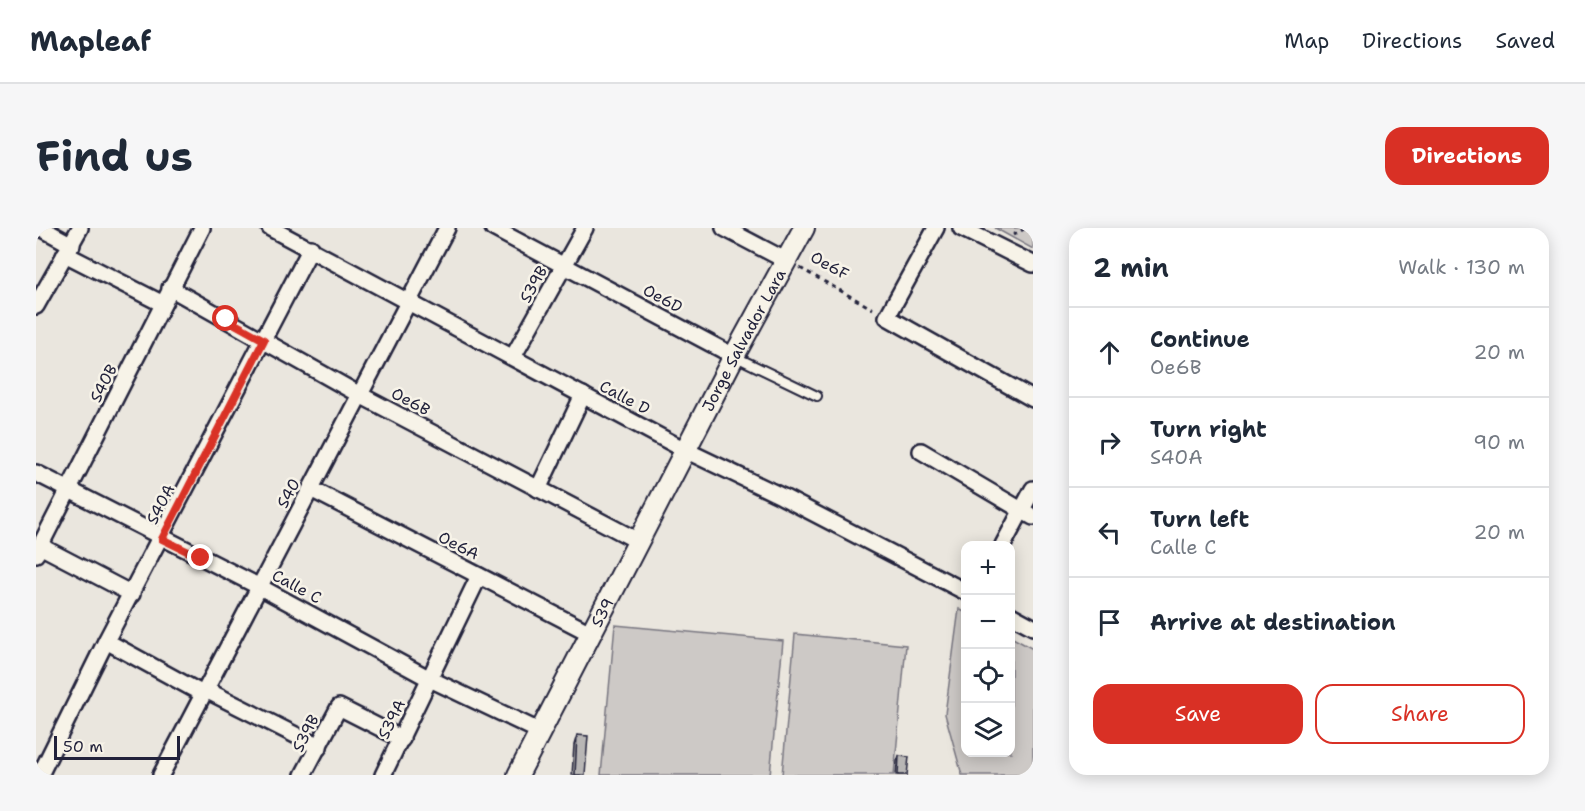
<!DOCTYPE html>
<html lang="en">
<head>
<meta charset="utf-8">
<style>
	body { margin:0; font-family:"Shantell Sans",sans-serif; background:#f6f6f7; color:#1f2937 }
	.controls { position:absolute; right:18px; bottom:18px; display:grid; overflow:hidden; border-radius:12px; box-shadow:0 3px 15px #0003 }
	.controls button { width:54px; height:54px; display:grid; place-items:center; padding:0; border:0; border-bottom:2px solid #e0e1e3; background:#fff; color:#1f2937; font:30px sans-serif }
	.scale { position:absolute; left:18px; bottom:15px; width:126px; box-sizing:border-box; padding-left:6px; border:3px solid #22223b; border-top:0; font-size:16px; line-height:21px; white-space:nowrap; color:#22223b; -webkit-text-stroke:4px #f7f3e8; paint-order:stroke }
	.stop { position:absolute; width:18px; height:18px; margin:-14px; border:4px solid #d93025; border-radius:50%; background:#fff }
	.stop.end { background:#d93025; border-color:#fff; box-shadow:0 2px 6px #0008 }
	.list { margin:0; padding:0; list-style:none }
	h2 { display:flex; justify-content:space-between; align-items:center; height:78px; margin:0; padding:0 24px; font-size:26px }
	h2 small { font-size:20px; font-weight:400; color:#747a83 }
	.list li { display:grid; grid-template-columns:39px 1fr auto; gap:18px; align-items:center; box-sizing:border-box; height:90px; padding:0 24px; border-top:2px solid #e0e1e3 }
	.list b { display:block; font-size:22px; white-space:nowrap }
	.list p { margin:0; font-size:20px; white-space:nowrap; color:#747a83 }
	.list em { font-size:20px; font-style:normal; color:#747a83 }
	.actions { display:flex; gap:12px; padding:18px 24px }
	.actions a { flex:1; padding:14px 0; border:2px solid #d93025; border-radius:18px; text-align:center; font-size:21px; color:#d93025 }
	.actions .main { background:#d93025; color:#fff }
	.icon { flex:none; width:33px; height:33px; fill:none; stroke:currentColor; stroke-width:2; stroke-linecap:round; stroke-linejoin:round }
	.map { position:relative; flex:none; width:997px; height:547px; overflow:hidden; border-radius:18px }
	header { display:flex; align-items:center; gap:36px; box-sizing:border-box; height:84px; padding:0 30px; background:#fff; border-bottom:2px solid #e0e1e3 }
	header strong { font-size:28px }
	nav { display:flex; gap:33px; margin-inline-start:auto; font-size:21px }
	.intro { display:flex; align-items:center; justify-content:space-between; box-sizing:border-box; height:144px; padding:0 36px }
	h1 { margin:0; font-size:42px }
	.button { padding:15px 27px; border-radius:18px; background:#d93025; color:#fff; font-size:21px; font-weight:700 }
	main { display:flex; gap:36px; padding:0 36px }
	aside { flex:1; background:#fff; border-radius:18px; box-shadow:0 3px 15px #0003 }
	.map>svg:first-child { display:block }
	.green { fill:#cdc9c6; stroke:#787680; stroke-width:1.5 }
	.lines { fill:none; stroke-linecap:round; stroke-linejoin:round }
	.service-casing { stroke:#22223b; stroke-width:12 }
	.minor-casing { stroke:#22223b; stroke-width:20 }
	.tertiary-casing { stroke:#22223b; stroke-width:24 }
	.path { stroke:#22223b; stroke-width:3; stroke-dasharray:4.5 4.5; stroke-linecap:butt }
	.service { stroke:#f7f3e8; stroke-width:8 }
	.minor { stroke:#f7f3e8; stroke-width:15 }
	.tertiary { stroke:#f7f3e8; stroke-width:20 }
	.wall { fill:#9e9d9c; stroke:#22223b; stroke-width:1.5 }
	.building { fill:#b8b6b5; stroke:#22223b; stroke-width:1.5 }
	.route { stroke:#d93025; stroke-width:8 }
	.labels { text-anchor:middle; stroke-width:5; stroke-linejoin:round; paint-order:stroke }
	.street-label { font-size:16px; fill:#22223b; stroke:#f7f3e8 }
</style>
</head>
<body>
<header>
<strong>Mapleaf</strong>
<nav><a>Map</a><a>Directions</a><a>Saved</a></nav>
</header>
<div class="intro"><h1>Find us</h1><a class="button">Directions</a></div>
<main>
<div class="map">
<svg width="997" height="547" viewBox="0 0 997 547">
	<rect width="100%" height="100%" fill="#eae6de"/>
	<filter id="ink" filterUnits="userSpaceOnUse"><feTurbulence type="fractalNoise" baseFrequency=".0167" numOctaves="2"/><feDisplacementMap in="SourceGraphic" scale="12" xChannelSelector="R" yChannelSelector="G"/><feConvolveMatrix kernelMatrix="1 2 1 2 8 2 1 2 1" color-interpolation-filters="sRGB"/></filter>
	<g filter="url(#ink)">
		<g class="green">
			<polygon points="959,0 997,0 997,21"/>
			<polygon points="923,381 930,385 930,524 975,524 975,409 997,421 997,547 926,547 909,486"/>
			<polygon points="579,397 747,413 734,547 565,547"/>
			<polygon points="759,406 870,417 858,547 746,547"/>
		</g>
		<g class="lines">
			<defs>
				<polyline id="service" points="698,128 781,168"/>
				<g id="minor">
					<polyline points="5,0 36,17"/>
					<polyline points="234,0 649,222 745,268 930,364"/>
					<polyline points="457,0 698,128"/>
					<polyline points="688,0 749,32"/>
					<polyline points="900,0 851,89 997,171"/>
					<polyline points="925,0 997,36"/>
					<polyline points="29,26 127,76"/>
					<polyline points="134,60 324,167 602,313"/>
					<polyline points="0,78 44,0"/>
					<polyline points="477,129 549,0"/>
					<polyline points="885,223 997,289"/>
					<polyline points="0,245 224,359 394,451 505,504"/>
					<polyline points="275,261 554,405"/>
					<polyline points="502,261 547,167"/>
					<polyline points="967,317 997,261"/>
					<polyline points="4,318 96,366"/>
					<polyline points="0,326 166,0"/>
					<polyline points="975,387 997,399"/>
					<polyline points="70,413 167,466"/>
					<polyline points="170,462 283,519"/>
					<polyline points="4,547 70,413 275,20"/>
					<polyline points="125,547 411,0"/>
					<polyline points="267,547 303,479 366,511"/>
					<polyline points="347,547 443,348"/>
				</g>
				<g id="tertiary">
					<path id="s1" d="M 482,547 L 698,128 L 768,0"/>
				</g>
			</defs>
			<use href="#service" class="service-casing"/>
			<use href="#minor" class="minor-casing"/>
			<use href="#tertiary" class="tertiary-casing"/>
			<g class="path">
				<polyline points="977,7 990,0"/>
				<polyline points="764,40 837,81"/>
			</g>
			<use href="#service" class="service"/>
			<use href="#minor" class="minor"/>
			<use href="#tertiary" class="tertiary"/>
		</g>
		<g class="wall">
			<polygon points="541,507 549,547 536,547 538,517"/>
			<polygon points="863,528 871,547 860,547 861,533"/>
		</g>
		<g class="building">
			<polygon points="541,507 552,508 549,547 539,547"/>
			<polygon points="863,528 873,529 871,547 862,547"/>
		</g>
	</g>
	<g class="lines" filter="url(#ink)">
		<polyline class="route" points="165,330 126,311 228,112 190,91"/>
	</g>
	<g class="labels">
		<g class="street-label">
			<text transform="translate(794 37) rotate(29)" y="6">Oe6F</text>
			<text transform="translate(497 56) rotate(-61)" y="6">S39B</text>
			<text transform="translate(627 70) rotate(28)" y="6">Oe6D</text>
			<text dy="6" stroke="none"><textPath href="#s1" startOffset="490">Jorge Salvador Lara</textPath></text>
			<text transform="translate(67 155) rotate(-63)" y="6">S40B</text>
			<text transform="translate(589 169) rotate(28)" y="6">Calle D</text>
			<text transform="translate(375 173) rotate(28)" y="6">Oe6B</text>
			<text transform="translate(252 265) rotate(-62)" y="6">S40</text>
			<text transform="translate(124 276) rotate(-63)" y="6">S40A</text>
			<text transform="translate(423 317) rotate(27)" y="6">Oe6A</text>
			<text transform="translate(261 358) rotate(28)" y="6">Calle C</text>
			<text dy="6" stroke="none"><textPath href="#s1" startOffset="183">S39</textPath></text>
			<text transform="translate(355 491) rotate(-64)" y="6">S39A</text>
			<text transform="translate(269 505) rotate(-63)" y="6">S39B</text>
		</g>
	</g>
</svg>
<div class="controls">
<button>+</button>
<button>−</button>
<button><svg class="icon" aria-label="locate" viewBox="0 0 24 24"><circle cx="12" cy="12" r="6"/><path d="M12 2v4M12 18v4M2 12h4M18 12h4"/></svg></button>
<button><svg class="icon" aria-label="layers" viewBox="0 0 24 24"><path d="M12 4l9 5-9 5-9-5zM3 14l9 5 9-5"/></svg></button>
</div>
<div class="scale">50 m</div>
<div class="stop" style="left:190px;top:91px"></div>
<div class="stop end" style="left:165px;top:330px"></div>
</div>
<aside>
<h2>2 min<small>Walk · 130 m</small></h2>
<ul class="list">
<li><svg class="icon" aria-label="ahead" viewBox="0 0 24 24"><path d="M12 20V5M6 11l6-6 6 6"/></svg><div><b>Continue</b><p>Oe6B</p></div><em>20 m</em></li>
<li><svg class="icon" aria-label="right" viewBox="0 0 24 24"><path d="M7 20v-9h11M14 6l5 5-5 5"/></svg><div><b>Turn right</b><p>S40A</p></div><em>90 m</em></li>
<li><svg class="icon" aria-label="left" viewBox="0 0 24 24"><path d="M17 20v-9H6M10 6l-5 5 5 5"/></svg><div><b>Turn left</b><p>Calle C</p></div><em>20 m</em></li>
<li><svg class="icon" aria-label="arrive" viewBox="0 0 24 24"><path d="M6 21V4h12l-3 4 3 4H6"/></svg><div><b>Arrive at destination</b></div></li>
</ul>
<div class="actions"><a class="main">Save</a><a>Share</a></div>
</aside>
</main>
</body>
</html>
